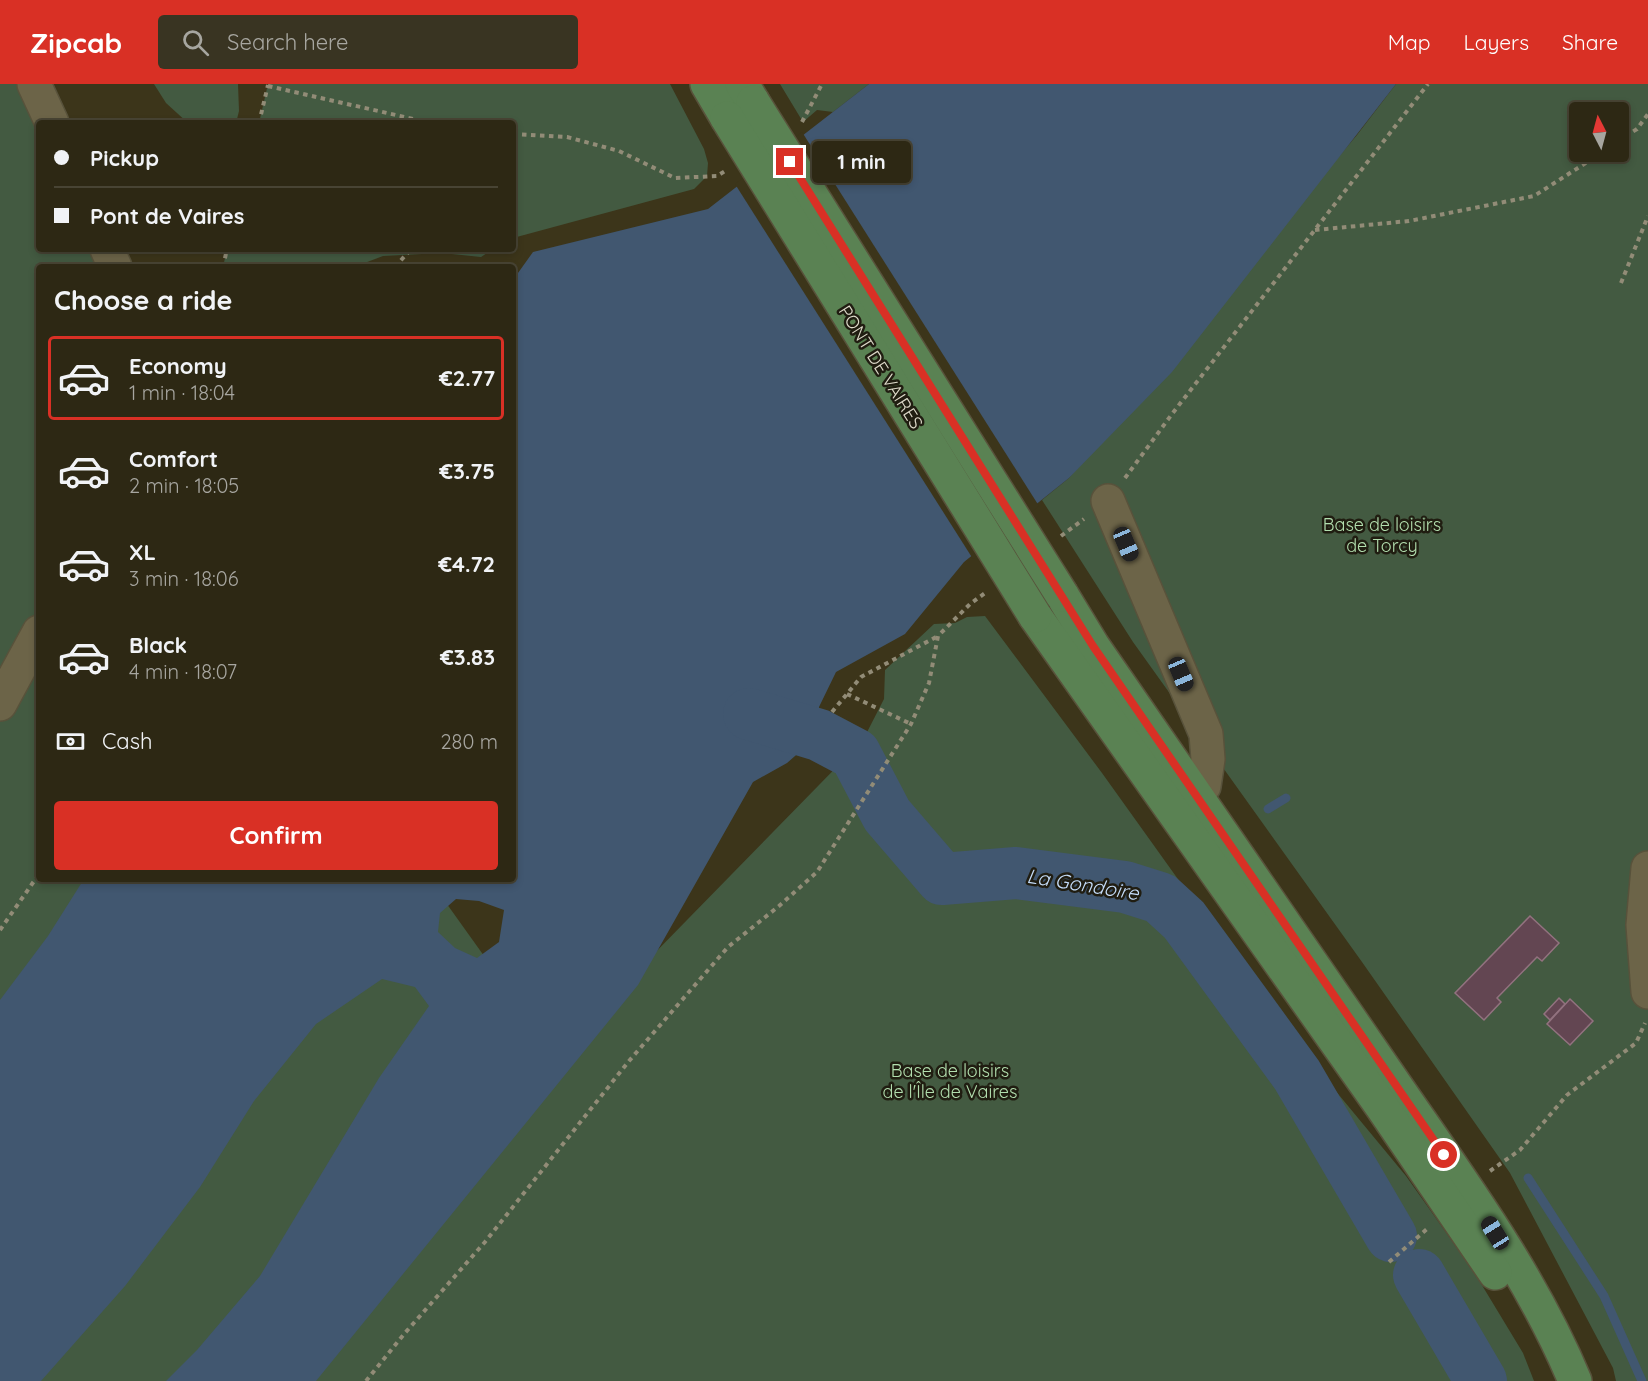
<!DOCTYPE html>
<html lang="en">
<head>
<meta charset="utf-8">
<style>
  :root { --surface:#2d2814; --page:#393422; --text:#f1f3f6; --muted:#a7a6a0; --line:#484434; --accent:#d93025 }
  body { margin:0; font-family:Quicksand,sans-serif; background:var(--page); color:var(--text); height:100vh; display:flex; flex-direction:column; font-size:22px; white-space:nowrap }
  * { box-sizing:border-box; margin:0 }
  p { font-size:20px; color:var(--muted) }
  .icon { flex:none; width:33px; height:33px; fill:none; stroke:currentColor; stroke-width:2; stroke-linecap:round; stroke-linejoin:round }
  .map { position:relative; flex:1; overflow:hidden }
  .side { position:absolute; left:36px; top:180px; width:480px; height:618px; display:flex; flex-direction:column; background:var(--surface); border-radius:6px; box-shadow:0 3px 9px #0003,0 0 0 2px var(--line) }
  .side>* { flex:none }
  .hud { position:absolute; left:36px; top:36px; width:480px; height:132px; border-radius:6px; box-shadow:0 3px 9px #0003,0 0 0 2px var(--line); display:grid; align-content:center; height:132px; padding:0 18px; background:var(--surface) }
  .needle { width:39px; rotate:354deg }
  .tools { position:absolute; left:1569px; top:18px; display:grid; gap:12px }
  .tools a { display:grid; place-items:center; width:60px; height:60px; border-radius:6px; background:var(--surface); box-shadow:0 3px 9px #0003,0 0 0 2px var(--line); font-size:30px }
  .end { position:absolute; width:27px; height:27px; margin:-14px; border:8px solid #d93025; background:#fff; box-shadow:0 0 0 3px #fff }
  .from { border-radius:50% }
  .bubble { position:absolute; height:42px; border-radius:6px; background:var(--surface); box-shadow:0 3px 9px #0003,0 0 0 2px var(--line); font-size:20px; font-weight:700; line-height:42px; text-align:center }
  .car { position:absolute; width:18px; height:36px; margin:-18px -9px; border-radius:8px; box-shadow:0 0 4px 2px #0007; background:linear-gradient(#222 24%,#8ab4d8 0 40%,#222 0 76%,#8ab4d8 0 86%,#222 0) }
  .hud b { display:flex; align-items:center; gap:21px; height:57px; font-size:22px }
  .hud b+b { border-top:2px solid var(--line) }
  .hud i { width:15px; height:15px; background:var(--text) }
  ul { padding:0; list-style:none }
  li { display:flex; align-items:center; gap:18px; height:84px; margin:0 12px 9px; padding:0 6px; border:3px solid transparent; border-radius:6px }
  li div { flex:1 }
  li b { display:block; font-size:22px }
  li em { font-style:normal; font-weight:700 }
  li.on { border-color:var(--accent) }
  li>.icon { width:54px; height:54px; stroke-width:1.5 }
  h2 { padding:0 18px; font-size:27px; line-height:72px }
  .pay { display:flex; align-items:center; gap:15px; height:66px; padding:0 18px; font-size:22px }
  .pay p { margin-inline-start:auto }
  .cta { display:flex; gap:12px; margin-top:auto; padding:12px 18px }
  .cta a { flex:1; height:69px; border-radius:6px; background:var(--accent); color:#fff; font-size:24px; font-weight:700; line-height:69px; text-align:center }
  header { display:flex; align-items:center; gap:36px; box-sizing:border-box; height:84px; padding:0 30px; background:var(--accent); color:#fff }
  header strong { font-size:28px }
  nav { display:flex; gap:33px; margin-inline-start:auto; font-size:21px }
  .search { width:420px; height:54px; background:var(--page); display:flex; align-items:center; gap:15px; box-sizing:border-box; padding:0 21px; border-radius:6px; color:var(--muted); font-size:22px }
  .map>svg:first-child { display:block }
  .green { fill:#435a41; fill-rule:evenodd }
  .water { fill:#415770; fill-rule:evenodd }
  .pier { fill:#3c351a }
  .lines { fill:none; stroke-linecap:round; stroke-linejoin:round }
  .stream { stroke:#415770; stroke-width:9 }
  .river { stroke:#415770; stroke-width:52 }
  .building { fill:#634652; stroke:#92727f; stroke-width:1.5 }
  .minor-casing { stroke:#58523b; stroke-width:36 }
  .major-casing { stroke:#58523b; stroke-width:36 }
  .path { stroke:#928c77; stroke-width:4; stroke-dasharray:4.5 4.5; stroke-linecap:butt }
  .minor { stroke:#6c6448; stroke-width:33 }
  .major { stroke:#5a8253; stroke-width:33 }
  .major-bridge-casing { stroke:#58523b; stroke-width:36; stroke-linecap:butt }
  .major-bridge { stroke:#5a8253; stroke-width:33 }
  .route { stroke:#d93025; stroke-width:8 }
  .labels { text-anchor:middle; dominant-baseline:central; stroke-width:5; stroke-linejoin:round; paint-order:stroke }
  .street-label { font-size:18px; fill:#e0dccc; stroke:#201d11 }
  .park-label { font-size:18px; fill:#b2deae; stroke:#201d11 }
  .water-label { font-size:20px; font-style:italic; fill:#c5ddfa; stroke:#201d11 }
</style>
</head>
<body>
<header>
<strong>Zipcab</strong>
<div class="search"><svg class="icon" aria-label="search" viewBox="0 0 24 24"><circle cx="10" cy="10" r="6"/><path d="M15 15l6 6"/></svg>Search here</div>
<nav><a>Map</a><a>Layers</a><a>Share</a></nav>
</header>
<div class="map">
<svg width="1648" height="1297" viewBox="0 0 1648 1297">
  <rect width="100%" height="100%" fill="#3c351a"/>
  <g class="green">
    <path d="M 0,0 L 30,0 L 39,39 L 39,165 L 100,165 L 108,183 L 39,183 L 39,795 L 429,795 L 555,971 L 863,656 L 884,615 L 885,586 L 934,540 L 955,539 L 967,533 L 985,532 L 1102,689 L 1291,953 L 1406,1092 L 1474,1188 L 1523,1269 L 1534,1297 L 0,1297 Z"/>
    <path d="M 154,0 L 238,0 L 239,27 L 236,39 L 188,39 L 166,19 Z"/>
    <path d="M 268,0 L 670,0 L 704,65 L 708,79 L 707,92 L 694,105 L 513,154 L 513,39 L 259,39 Z"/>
    <path d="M 780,0 L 869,0 L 833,28 L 817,26 L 803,38 Z"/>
    <path d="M 1396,0 L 1648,0 L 1648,1297 L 1616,1297 L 1613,1284 L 1510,1089 L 1362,878 L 1133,558 L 1042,416 L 1069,394 L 1357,51 ZM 1580,28 L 1618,28 L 1618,68 L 1580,68 Z"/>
    <path d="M 227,165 L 493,165 L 481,173 L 442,169 L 383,172 L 354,183 L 223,183 Z"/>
  </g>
  <path class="water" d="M 869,0 L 1396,0 L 1172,288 L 1069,394 L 964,478 L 905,550 L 836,588 L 819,623 L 819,651 L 787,679 L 753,698 L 638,901 L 316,1297 L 166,1297 L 197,1266 L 260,1192 L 379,994 L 429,922 L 415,903 L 382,895 L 316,940 L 254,1017 L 200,1103 L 125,1202 L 41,1297 L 0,1297 L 0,916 L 48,852 L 84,795 L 513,795 L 513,196 L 533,168 L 708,125 ZM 456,815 L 479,817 L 504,826 L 499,858 L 477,874 L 455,864 L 438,848 L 440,829 Z"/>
  <g class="pier">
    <path d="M 802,48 L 1039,422 L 1010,445 L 774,70 Z"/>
    <path d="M 764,78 L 1001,452 L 973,475 L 735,100 Z"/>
  </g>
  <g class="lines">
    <g class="stream">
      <path d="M 1268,725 L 1286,714"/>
      <path d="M 1160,814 L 1166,796"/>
      <path d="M 1528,1094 L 1604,1212 L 1642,1297"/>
    </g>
    <g class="river">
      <path d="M 749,630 L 819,651 L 855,670 L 887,731 L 942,795 L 1016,789 L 1125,803 L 1160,814 L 1184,836 L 1297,991 L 1391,1152"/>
      <path d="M 1419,1191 L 1481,1297"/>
    </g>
  </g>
  <g class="building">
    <path d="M 1530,832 L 1559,859 L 1542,877 L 1537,873 L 1497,914 L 1501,918 L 1484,936 L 1455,909 Z"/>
    <path d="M 1559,914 L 1565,920 L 1550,936 L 1544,930 Z"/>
    <path d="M 1570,915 L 1593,937 L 1570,961 L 1547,940 Z"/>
  </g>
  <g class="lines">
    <g class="minor-casing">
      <g id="minor">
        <path d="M 34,0 L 52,39"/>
        <path d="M 107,165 L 115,183"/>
        <path d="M 1108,417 L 1206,650 L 1208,675 L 1204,702 L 1194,710"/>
        <path d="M 0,620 L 39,548"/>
        <path d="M 1648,784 L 1643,841 L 1648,908"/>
      </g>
    </g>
    <g class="major-casing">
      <g id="major">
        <path d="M 707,0 L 727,34"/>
        <path d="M 742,0 L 753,18"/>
        <path d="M 1062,511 L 1093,562 L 1144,636 C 1227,757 1310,878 1394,999 C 1460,1095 1530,1189 1575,1297"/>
        <path d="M 1035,532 L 1382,1023 L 1495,1189"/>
      </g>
    </g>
    <g class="path">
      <path d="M 268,2 L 431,39"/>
      <path d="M 802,38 L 822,0"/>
      <path d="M 259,39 L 268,1"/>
      <path d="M 513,50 L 567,53 L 619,67 L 675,94 L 717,92 L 725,87"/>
      <path d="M 1618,57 L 1637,45 L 1648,30"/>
      <path d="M 1315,146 L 1409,137 L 1534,112 L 1603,68"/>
      <path d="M 223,183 L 227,165"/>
      <path d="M 395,183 L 411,165"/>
      <path d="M 1621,199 L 1648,132"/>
      <path d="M 1125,394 L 1172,330 L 1428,0"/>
      <path d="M 1061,452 L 1084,435"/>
      <path d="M 847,610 L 911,640"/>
      <path d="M 832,628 L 861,593 L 938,552"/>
      <path d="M 0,846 L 39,790"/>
      <path d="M 1490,1087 L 1520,1066 L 1567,1011 L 1636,959 L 1645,939"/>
      <path d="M 1389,1178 L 1427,1145"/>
      <path d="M 366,1297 L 405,1249 L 485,1158 L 629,977 L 728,863 L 779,822 L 817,788 L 911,640 L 929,599 L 938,552 L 970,520 L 985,509"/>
    </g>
    <use href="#minor" class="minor"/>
    <use href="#major" class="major"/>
    <g class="major-bridge-casing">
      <g id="major-bridge">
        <path d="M 753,18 L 1062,511"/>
        <path d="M 727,34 L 1035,532"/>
      </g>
    </g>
    <use href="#major-bridge" class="major-bridge"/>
  </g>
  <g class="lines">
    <path class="route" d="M 790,78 L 1093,562 L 1444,1071"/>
  </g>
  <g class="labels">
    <g class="street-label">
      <text transform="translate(881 283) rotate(58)">PONT DE VAIRES</text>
    </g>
    <g class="park-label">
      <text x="1382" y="440">Base de loisirs<tspan x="1382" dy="21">de Torcy</tspan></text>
      <text x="950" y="986">Base de loisirs<tspan x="950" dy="21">de l'Île de Vaires</tspan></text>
    </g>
    <g class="water-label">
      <text transform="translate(1083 800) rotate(9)">La Gondoire</text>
    </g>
  </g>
</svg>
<div class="tools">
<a><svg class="needle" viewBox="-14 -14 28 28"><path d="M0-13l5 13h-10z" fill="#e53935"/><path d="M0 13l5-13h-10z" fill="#a7a6a0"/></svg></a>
</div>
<i class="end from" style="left:1444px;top:1071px"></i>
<i class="end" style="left:790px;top:78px"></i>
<div class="bubble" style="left:812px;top:57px;width:99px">1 min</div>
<i class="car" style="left:1126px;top:460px;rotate:157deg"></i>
<i class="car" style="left:1181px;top:590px;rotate:157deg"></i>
<i class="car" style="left:1495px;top:1149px;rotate:328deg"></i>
<div class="hud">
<b><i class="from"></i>Pickup</b>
<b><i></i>Pont de Vaires</b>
</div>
<section class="side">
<h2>Choose a ride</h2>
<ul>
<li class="on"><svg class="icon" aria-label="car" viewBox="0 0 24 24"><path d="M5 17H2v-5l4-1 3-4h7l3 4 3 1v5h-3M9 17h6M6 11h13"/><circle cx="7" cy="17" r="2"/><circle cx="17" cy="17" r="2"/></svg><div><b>Economy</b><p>1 min · 18:04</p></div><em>€2.77</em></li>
<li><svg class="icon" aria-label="car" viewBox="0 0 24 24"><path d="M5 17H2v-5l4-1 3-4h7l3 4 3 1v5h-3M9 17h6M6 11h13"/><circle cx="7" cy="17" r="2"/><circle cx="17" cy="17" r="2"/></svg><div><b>Comfort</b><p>2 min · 18:05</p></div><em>€3.75</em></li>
<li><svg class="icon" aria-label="car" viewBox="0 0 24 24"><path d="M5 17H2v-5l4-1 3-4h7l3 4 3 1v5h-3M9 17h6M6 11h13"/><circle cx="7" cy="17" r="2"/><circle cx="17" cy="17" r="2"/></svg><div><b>XL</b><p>3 min · 18:06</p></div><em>€4.72</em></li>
<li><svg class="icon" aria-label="car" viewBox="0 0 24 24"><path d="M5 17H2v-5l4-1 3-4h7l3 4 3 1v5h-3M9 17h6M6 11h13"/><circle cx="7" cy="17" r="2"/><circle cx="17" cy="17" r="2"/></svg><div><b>Black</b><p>4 min · 18:07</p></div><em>€3.83</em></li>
</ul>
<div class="pay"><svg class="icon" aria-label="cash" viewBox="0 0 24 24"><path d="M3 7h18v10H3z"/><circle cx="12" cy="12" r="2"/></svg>Cash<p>280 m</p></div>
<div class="cta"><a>Confirm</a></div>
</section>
</div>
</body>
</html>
